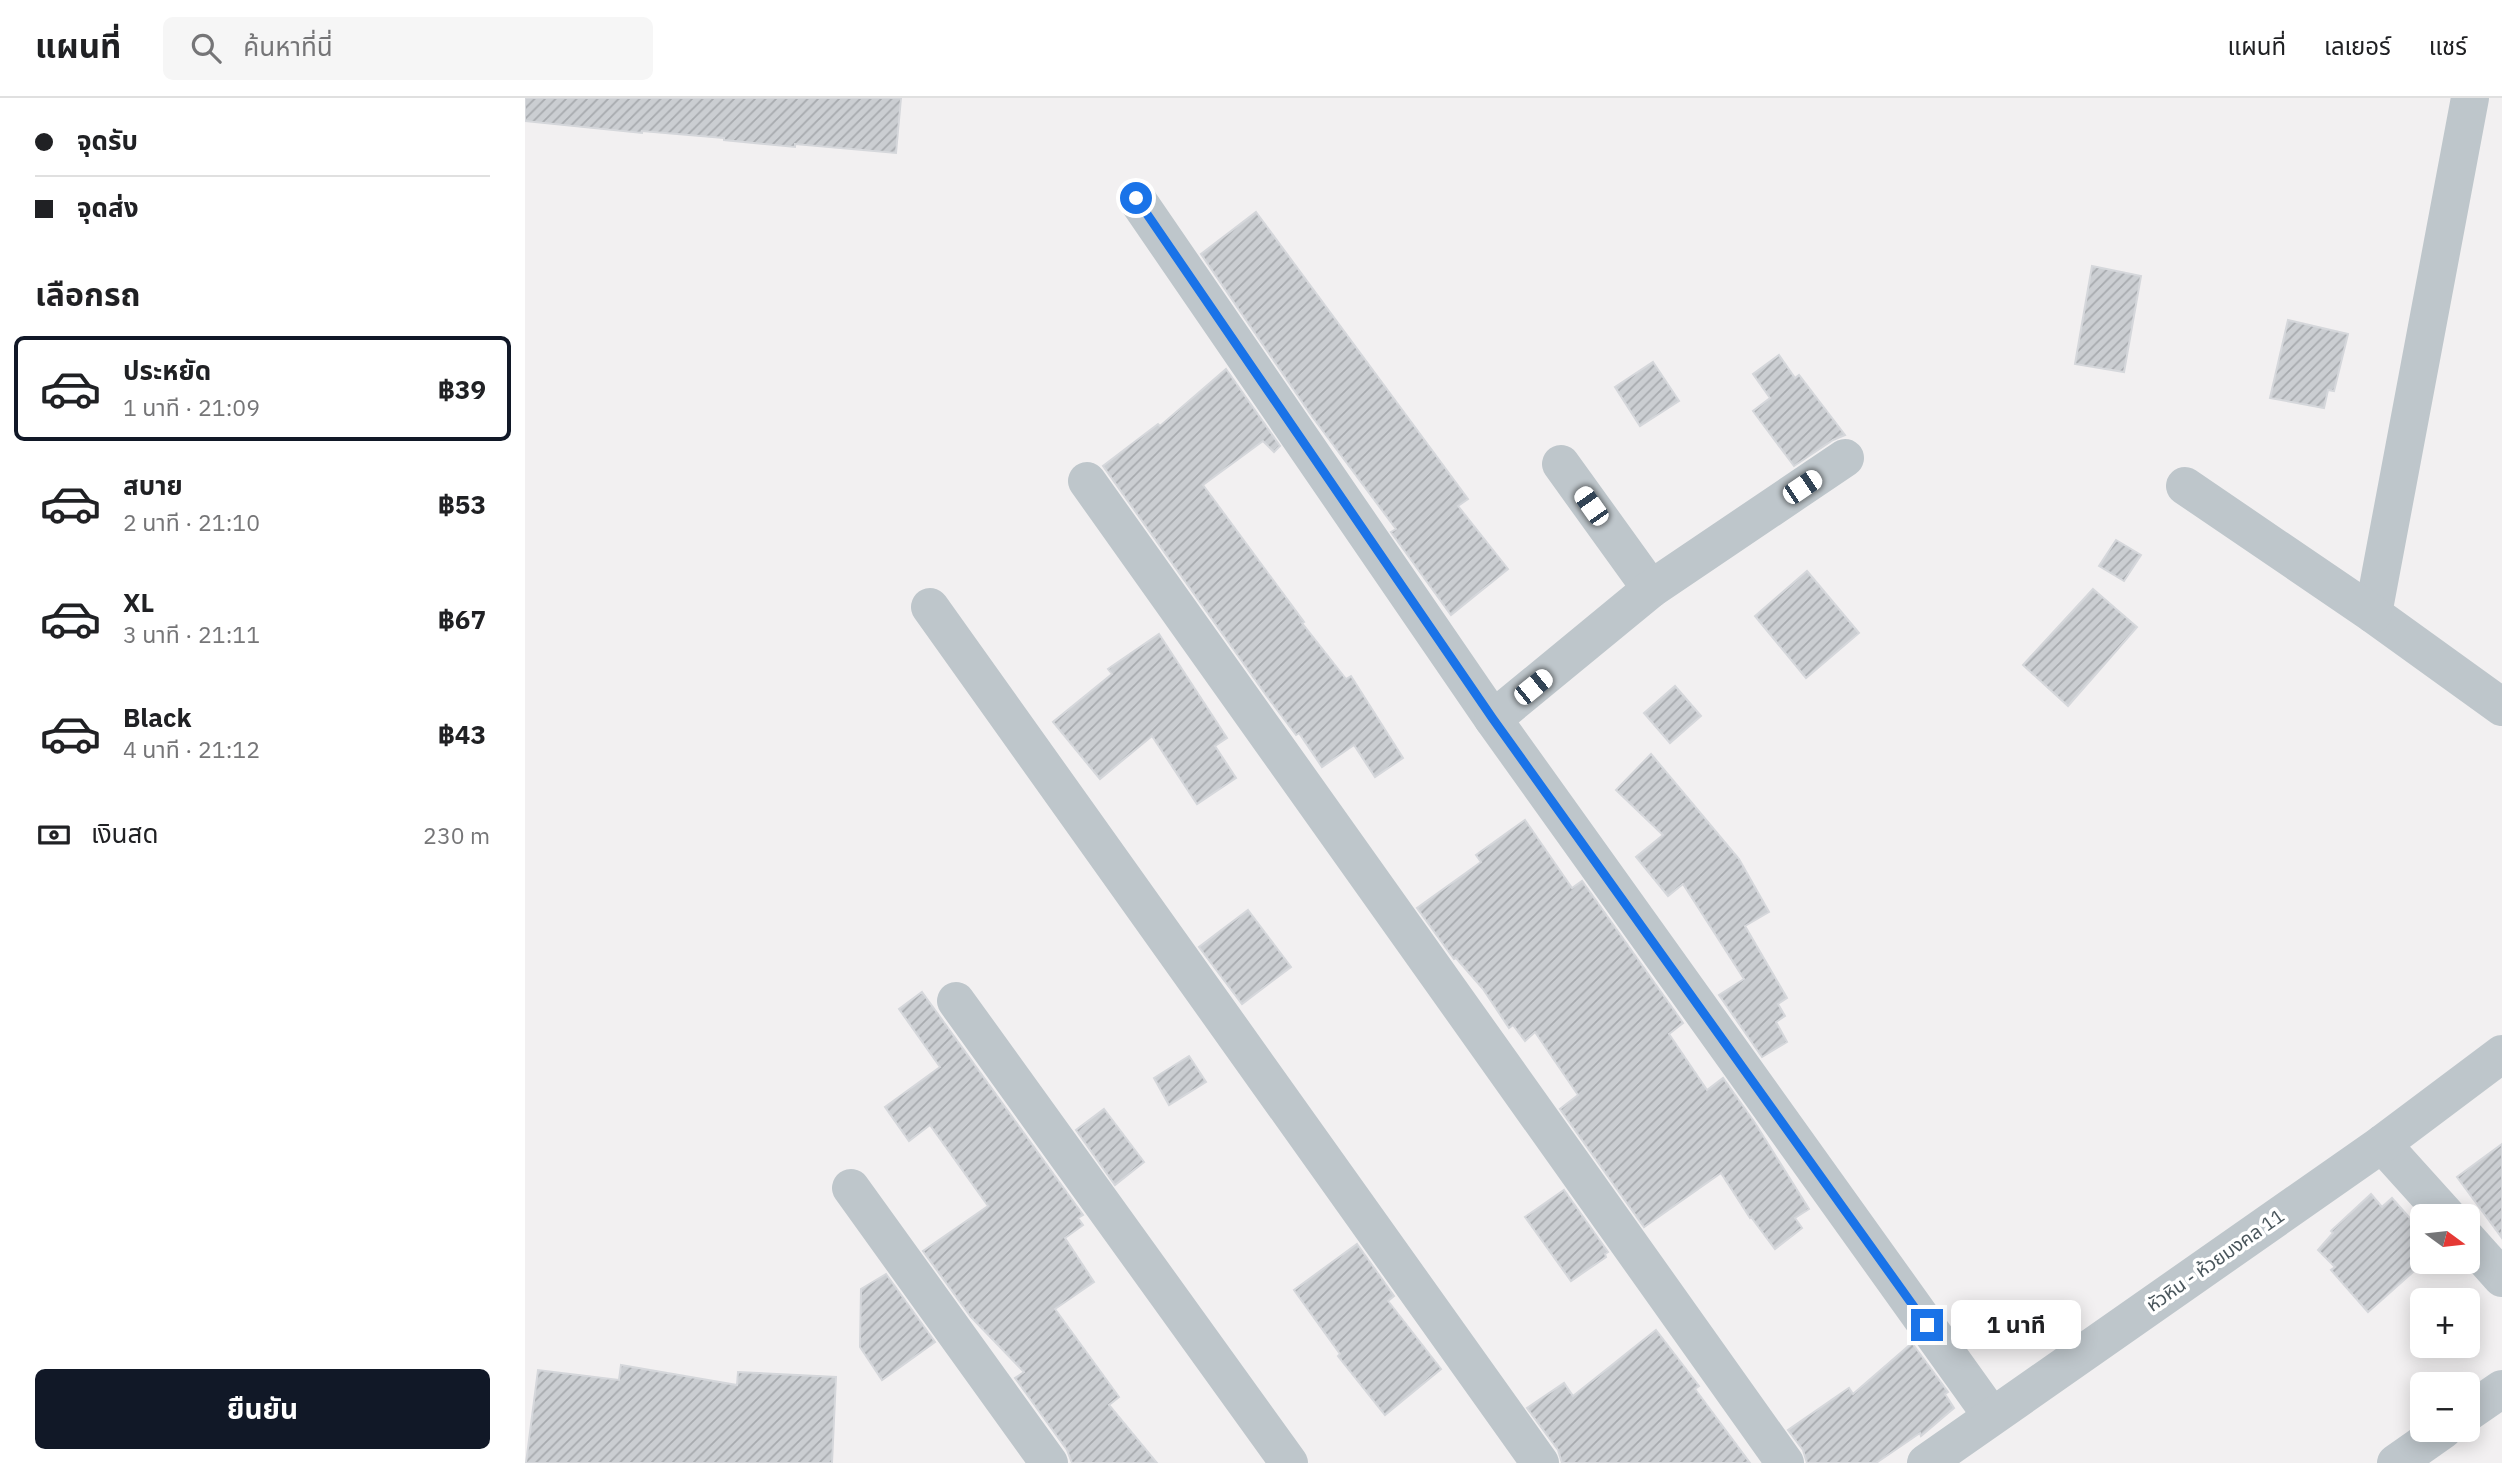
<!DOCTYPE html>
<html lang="th">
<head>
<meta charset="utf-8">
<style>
  :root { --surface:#fff; --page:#f6f6f6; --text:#202124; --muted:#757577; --line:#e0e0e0; --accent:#111827 }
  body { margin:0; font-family:"IBM Plex Sans","Noto Sans Thai",sans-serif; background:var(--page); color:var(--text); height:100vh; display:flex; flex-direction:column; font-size:26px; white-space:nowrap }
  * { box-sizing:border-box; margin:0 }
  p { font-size:23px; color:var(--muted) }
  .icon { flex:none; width:38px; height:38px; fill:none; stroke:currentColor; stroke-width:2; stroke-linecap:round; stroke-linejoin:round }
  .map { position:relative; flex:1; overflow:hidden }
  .side { display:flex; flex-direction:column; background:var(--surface); width:525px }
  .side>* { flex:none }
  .hud { display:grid; align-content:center; height:154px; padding:0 35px; background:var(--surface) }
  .needle { width:46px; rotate:105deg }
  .buttons { position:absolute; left:1885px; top:1106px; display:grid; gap:14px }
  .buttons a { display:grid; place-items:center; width:70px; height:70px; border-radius:10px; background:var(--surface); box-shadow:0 4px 18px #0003; font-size:35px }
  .end { position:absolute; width:32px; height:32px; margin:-16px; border:9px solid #1a73e8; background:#fff; box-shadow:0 0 0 4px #fff }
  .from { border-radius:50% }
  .bubble { position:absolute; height:49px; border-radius:10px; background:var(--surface); box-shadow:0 4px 18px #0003; font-size:23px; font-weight:700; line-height:49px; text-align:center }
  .car { position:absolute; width:21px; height:42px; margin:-21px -10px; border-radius:9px; box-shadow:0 0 5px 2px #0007; background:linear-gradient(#fff 24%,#345 0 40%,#fff 0 76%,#345 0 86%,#fff 0) }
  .hud b { display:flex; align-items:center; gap:24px; height:66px; font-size:26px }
  .hud b+b { border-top:2px solid var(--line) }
  .hud i { width:18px; height:18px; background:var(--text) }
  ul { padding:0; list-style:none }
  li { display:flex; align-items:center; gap:21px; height:105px; margin:0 14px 10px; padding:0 21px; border:4px solid transparent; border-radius:10px }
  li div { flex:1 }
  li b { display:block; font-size:26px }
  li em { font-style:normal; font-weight:700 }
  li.on { border-color:var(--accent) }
  li>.icon { width:63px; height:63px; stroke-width:1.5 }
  h2 { padding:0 35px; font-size:32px; line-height:84px }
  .pay { display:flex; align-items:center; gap:18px; height:77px; padding:0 35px; font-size:26px }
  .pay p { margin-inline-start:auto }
  .action { display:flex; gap:14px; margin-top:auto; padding:14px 35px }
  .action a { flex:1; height:80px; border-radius:10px; background:var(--accent); color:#fff; font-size:28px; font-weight:700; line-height:80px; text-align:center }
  header { display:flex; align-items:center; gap:42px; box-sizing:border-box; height:98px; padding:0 35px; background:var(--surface); border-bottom:2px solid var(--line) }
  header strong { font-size:33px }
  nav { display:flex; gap:38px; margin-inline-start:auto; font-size:24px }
  .search { width:490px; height:63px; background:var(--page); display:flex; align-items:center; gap:18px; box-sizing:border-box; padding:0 24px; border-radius:10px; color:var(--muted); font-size:26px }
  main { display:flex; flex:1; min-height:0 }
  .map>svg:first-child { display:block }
  .building { fill:url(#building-hatch); stroke:#d5d7db; stroke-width:2 }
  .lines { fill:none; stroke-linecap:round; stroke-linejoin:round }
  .minor { stroke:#bec6cb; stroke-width:38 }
  .route { stroke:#1a73e8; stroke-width:9 }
  .labels { text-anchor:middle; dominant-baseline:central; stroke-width:7; stroke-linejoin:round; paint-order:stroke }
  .street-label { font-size:19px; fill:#4a565c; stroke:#fff }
</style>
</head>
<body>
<header>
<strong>แผนที่</strong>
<div class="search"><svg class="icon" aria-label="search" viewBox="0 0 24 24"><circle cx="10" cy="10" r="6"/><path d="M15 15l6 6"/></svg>ค้นหาที่นี่</div>
<nav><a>แผนที่</a><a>เลเยอร์</a><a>แชร์</a></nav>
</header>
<main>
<section class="side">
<div class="hud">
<b><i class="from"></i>จุดรับ</b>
<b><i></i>จุดส่ง</b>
</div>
<h2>เลือกรถ</h2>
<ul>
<li class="on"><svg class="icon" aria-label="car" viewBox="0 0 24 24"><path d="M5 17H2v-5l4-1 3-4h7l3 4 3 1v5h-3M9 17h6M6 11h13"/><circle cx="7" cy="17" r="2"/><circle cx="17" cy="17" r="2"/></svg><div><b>ประหยัด</b><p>1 นาที · 21:09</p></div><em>฿39</em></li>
<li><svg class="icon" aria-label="car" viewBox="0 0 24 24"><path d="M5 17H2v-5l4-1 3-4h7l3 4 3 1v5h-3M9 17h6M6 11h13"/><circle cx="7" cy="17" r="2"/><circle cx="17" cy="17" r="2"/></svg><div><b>สบาย</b><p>2 นาที · 21:10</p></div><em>฿53</em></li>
<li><svg class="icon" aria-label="car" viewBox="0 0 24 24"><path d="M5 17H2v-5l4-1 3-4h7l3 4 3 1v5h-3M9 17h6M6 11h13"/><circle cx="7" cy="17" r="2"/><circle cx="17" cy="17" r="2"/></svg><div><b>XL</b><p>3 นาที · 21:11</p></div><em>฿67</em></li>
<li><svg class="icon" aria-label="car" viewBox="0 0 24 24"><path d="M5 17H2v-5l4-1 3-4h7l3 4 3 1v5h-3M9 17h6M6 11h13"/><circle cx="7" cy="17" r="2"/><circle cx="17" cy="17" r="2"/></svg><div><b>Black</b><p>4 นาที · 21:12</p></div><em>฿43</em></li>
</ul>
<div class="pay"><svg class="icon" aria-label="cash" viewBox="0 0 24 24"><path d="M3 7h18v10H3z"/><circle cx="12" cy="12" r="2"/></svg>เงินสด<p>230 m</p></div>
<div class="action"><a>ยืนยัน</a></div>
</section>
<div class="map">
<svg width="1977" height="1365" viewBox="0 0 1977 1365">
  <defs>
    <pattern id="building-hatch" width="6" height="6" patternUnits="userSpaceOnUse" patternTransform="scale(1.75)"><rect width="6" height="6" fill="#cbced2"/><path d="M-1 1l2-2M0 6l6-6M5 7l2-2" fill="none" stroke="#a7aaae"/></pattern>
  </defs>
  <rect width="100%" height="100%" fill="#f2f0f1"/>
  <g class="building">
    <path d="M 0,0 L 376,0 L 371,55 L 270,46 L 270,49 L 199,42 L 199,40 L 117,33 L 117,35 L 0,23 Z"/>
    <path d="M 731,114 L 943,401 L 933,408 L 983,471 L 926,517 L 866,434 L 871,431 L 786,317 L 676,156 Z"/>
    <path d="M 1567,168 L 1616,178 L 1599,274 L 1550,266 Z"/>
    <path d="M 1763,222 L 1823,236 L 1809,293 L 1803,292 L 1799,310 L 1745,300 Z"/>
    <path d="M 1254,257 L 1270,280 L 1274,277 L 1320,337 L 1308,342 L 1269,368 L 1228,313 L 1245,300 L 1228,276 Z"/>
    <path d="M 1128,264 L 1154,303 L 1115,328 L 1090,289 Z"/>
    <path d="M 701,271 L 755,348 L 749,354 L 738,343 L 678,387 L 779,524 L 777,525 L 821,581 L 826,578 L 878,660 L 850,679 L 829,647 L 797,669 L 774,635 L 771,637 L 741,597 L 578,368 L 633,326 L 635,328 Z"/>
    <path d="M 1591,442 L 1616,457 L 1599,483 L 1574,468 Z"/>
    <path d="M 1282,473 L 1334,535 L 1281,580 L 1230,518 Z"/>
    <path d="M 1568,491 L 1612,529 L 1543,608 L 1498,567 Z"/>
    <path d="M 634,536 L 702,640 L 690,648 L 711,680 L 672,706 L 627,638 L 575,681 L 528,624 L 587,576 L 583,571 Z"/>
    <path d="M 1150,588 L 1176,618 L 1145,645 L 1119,615 Z"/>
    <path d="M 1126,656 L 1214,761 L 1244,814 L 1220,828 L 1262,900 L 1253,906 L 1260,918 L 1251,924 L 1262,944 L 1237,959 L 1194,897 L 1219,881 L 1158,786 L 1143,798 L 1111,759 L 1138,737 L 1091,692 Z"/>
    <path d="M 1000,722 L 1047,790 L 1057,783 L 1158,925 L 1144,936 L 1182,992 L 1198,980 L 1230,1025 L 1284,1111 L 1270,1120 L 1277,1130 L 1250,1151 L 1226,1119 L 1225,1120 L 1196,1075 L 1119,1129 L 1035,1011 L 1053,997 L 1010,934 L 1000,943 L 988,927 L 984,930 L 958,891 L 931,860 L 929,861 L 892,810 L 956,764 L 951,757 Z"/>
    <path d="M 723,812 L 766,869 L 717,906 L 674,849 Z"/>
    <path d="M 397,894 L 558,1117 L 553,1120 L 558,1127 L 540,1140 L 569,1184 L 530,1211 L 594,1299 L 584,1307 L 632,1365 L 547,1365 L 542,1352 L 490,1280 L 499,1274 L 446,1219 L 398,1153 L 463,1108 L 405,1027 L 384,1043 L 360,1009 L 415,969 L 374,911 Z"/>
    <path d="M 664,958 L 681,984 L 644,1007 L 629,980 Z"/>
    <path d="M 579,1011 L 619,1064 L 590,1087 L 551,1032 Z"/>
    <path d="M 1977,1046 L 1977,1140 L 1932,1079 Z"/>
    <path d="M 1039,1092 L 1083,1154 L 1080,1156 L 1081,1159 L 1046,1183 L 1000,1119 Z"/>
    <path d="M 1846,1096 L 1857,1109 L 1867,1100 L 1897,1134 L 1897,1166 L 1843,1214 L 1806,1172 L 1810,1169 L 1793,1152 L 1808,1135 L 1806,1133 Z"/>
    <path d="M 832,1146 L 869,1198 L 863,1203 L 916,1271 L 860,1317 L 813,1258 L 815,1256 L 769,1192 Z"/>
    <path d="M 361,1176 L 410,1244 L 357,1282 L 335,1249 L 336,1191 Z"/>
    <path d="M 1131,1232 L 1174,1288 L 1170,1291 L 1225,1365 L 1037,1365 L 1033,1352 L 1002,1310 L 1039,1285 L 1048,1298 Z"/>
    <path d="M 1387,1245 L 1423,1294 L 1420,1296 L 1429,1310 L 1396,1338 L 1395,1335 L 1351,1365 L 1282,1365 L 1278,1352 L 1263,1332 L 1324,1290 L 1328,1296 Z"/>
    <path d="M 96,1267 L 212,1287 L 213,1274 L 311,1279 L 307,1365 L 1,1365 L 13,1272 L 94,1282 Z"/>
  </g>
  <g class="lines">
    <g class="minor">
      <path d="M 1945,0 L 1848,516 L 1977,609"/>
      <path d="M 611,100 L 968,621 L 1466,1317"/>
      <path d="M 1036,366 L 1126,491"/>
      <path d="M 562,383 L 1260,1365"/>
      <path d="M 1660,388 L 1848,516"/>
      <path d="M 405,509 L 1015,1365"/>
      <path d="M 968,621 L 1126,491 L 1320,360"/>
      <path d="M 431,903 L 764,1365"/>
      <path d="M 1857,1046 L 1922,1118"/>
      <path d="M 326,1090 L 524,1365"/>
      <path d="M 1942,1141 L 1977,1180"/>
      <path d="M 1942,1315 L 1977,1291"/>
      <path d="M 1401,1365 L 1857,1046 L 1977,956"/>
      <path d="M 1871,1365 L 1918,1332"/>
    </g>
  </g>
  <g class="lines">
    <path class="route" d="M 611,100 L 968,621 L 1402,1227"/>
  </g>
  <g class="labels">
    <g class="street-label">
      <text transform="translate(1690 1162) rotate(-35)">หัวหิน - ห้วยมงคล 11</text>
    </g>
  </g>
</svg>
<div class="buttons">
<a><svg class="needle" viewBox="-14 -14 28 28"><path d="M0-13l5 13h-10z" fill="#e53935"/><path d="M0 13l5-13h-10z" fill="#757577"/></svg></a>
<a>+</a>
<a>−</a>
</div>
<i class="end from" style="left:611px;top:100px"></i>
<i class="end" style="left:1402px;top:1227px"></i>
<div class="bubble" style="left:1426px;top:1202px;width:130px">1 นาที</div>
<i class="car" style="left:1277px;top:389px;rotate:56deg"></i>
<i class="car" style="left:1066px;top:408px;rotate:325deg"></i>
<i class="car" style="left:1008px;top:589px;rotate:51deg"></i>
</div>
</main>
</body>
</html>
